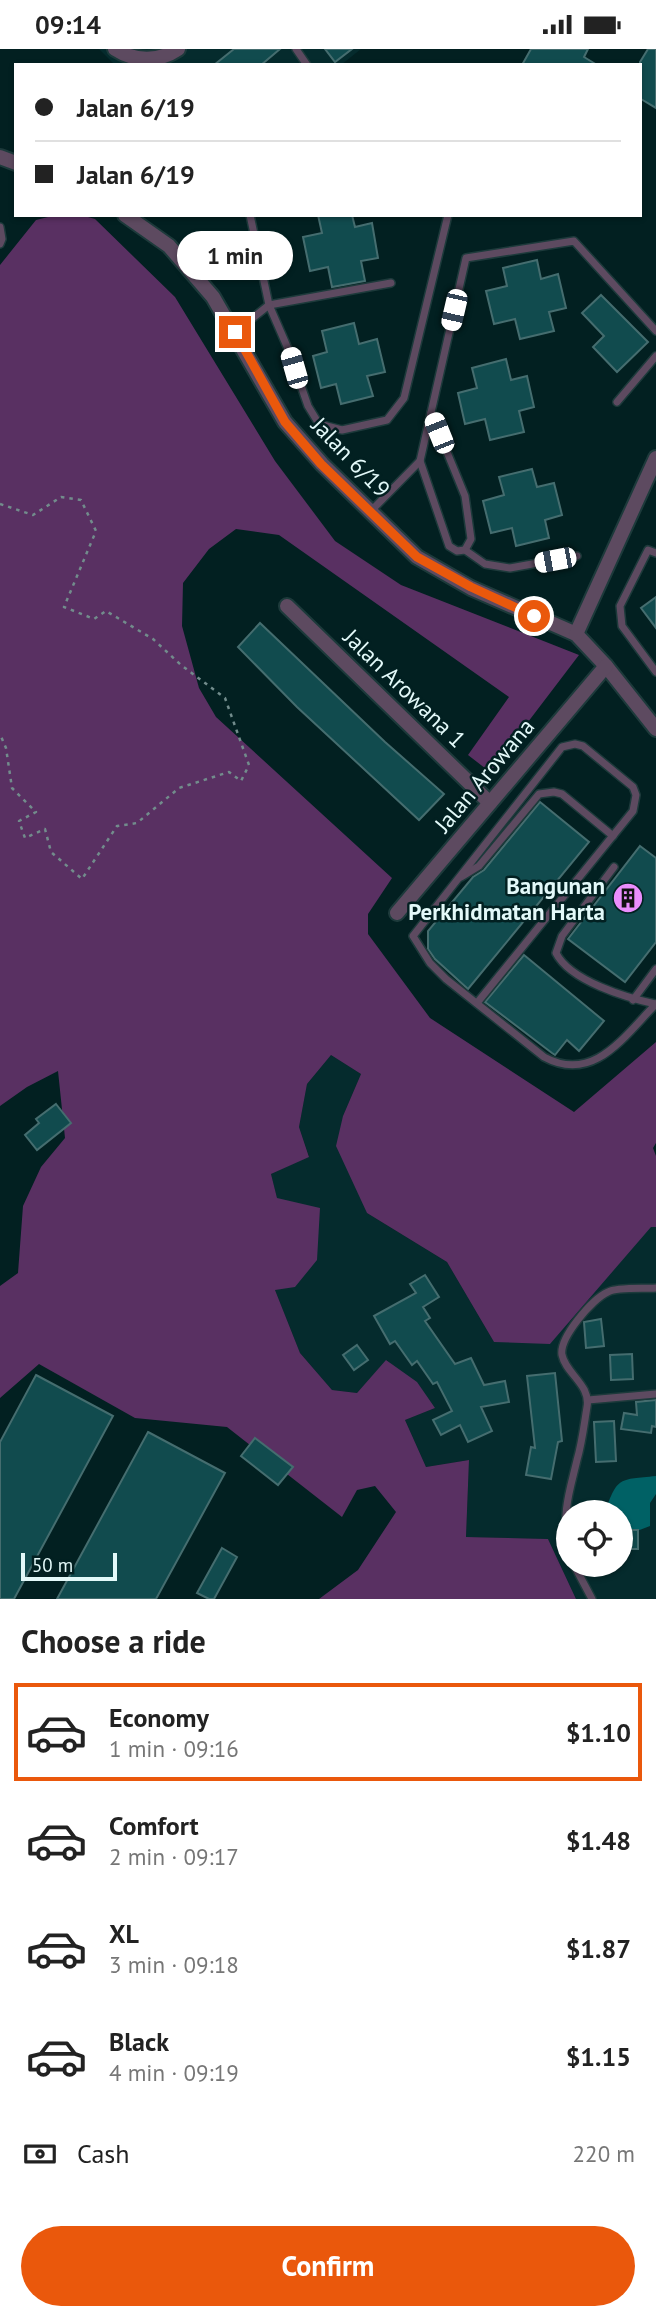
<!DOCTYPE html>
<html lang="en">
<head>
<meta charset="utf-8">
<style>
  :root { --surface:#fff; --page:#f2f2f2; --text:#222; --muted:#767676; --line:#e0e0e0; --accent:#ea580c }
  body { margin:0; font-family:"PT Sans",sans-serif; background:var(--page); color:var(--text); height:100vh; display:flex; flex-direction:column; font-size:26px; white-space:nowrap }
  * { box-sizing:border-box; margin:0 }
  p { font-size:23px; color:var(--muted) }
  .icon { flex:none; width:38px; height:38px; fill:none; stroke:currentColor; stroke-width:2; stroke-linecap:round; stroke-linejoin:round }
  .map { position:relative; height:1550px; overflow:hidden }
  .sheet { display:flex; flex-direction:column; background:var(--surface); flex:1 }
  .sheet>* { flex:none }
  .banner { position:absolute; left:14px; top:14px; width:628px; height:154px; border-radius:0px; box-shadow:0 2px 5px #0004; display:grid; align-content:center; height:154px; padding:0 21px; background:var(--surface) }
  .buttons { position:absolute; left:556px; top:1451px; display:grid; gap:14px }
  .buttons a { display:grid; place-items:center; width:77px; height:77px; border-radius:50%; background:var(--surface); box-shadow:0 2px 5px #0004; font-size:35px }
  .scale { position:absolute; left:21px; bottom:18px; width:96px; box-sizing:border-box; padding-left:7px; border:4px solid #e3f9f9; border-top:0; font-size:19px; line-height:24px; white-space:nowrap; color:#e3f9f9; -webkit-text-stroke:5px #022021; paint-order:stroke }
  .end { position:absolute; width:32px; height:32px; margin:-16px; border:9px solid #ea580c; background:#fff; box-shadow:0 0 0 4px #fff }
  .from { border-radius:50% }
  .bubble { position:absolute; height:49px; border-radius:24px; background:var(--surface); box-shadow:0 2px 5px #0004; font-size:23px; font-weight:800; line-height:49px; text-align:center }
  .car { position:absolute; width:21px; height:42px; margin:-21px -10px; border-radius:9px; box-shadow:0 0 5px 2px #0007; background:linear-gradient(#fff 24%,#345 0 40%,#fff 0 76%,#345 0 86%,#fff 0) }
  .banner b { display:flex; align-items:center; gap:24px; height:66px; font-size:26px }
  .banner b+b { border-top:2px solid var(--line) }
  .banner i { width:18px; height:18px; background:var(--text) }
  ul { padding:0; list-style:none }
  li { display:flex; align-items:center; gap:21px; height:98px; margin:0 14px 10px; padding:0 7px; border:4px solid transparent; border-radius:0px }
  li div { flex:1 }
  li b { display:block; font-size:26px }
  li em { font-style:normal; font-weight:800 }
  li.active { border-color:var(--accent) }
  li>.icon { width:63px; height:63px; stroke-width:1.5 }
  h2 { padding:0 21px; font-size:32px; line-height:84px }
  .pay { display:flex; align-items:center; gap:18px; height:77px; padding:0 21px; font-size:26px }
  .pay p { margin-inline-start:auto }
  .button { display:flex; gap:14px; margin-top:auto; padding:14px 21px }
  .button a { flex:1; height:80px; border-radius:42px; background:var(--accent); color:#fff; font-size:28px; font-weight:800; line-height:80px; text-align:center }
  .status { display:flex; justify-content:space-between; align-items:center; height:49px; padding:0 35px; background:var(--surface); direction:ltr }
  .status svg { height:19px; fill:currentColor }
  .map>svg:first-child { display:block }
  .built { fill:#052b2d; fill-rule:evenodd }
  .forest { fill:#593062 }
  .water { fill:#006165 }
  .building { fill:#114b4e; stroke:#456d6f; stroke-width:2 }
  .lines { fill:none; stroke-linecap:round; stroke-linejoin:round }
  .service-casing { stroke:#1d3a3b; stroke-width:10 }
  .minor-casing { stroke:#1d3a3b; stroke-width:18 }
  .path { stroke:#728c8c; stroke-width:2.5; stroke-dasharray:3.5 5; stroke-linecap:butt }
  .service { stroke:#5d4a60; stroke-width:7 }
  .minor { stroke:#5d4a60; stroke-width:14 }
  .route { stroke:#ea580c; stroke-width:9 }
  .labels { text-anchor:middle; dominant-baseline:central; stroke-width:5; stroke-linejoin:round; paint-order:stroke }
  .street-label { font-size:23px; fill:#e3f9f9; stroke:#022021 }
  .poi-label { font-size:23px; font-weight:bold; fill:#e3f9f9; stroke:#022021; text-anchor:end }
</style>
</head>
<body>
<div class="status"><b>09:14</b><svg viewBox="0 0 49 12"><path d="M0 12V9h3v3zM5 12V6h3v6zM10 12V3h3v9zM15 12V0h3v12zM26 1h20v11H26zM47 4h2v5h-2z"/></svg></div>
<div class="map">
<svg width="656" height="1550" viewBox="0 0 656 1550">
  <rect width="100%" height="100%" fill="#022021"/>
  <g class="built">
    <path d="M 99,0 L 361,0 L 341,16 L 115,16 Z"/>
    <path d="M 331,1006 L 361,1025 L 343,1067 L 367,1164 L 447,1213 L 494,1293 L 651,1177 L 656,1178 L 656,1550 L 576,1550 L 548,1490 L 466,1488 L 469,1411 L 426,1418 L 405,1371 L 435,1359 L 387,1311 L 357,1344 L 332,1341 L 300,1304 L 275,1241 L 277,1149 L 271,1125 L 309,1107 L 299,1078 L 307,1035 ZM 569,1463 L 621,1463 L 621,1516 L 569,1516 Z"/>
  </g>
  <path class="forest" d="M 56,166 L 81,166 L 95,170 L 175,248 L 275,412 L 335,492 L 401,536 L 579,606 L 490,723 L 468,706 L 509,648 L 279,486 L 236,480 L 209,500 L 183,534 L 182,577 L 199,639 L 216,668 L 392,829 L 368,865 L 368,885 L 430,969 L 574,1063 L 656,993 L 656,1094 L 653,1099 L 656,1107 L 656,1178 L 651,1178 L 550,1295 L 494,1293 L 447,1213 L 367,1164 L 336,1097 L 343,1067 L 361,1025 L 331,1006 L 307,1035 L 299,1078 L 309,1108 L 271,1125 L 277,1149 L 320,1159 L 317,1211 L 295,1238 L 275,1241 L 300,1304 L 332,1341 L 357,1344 L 386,1311 L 417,1333 L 435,1359 L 405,1371 L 426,1418 L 469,1411 L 466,1488 L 548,1490 L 576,1550 L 319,1550 L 358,1521 L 396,1463 L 375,1437 L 357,1441 L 342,1468 L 227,1378 L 135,1369 L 39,1315 L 0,1349 L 0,1237 L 18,1224 L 23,1157 L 41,1118 L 65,1089 L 58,1022 L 27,1038 L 0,1057 L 0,216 L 36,171 Z"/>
  <path class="water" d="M 656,1427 L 656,1445 L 650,1454 L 650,1477 L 637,1482 L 621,1482 L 621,1463 L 605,1463 C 618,1427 619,1431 656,1427 Z"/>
  <g class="building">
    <path d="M 234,0 L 280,0 L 261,16 L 214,16 Z"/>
    <path d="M 325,0 L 352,0 L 335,13 Z"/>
    <path d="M 531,0 L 588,0 L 584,8 L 597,16 L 522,16 Z"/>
    <path d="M 648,0 L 656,0 L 656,59 L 641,50 L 640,13 Z"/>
    <path d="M 318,166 L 352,166 L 355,178 L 372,174 L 378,209 L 361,212 L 365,232 L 332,238 L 328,218 L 310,222 L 303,188 L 322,184 Z"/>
    <path d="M 537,211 L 541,230 L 558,225 L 566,259 L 549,263 L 554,282 L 520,290 L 515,270 L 494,275 L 486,242 L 507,237 L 503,219 Z"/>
    <path d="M 601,246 L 648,293 L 617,323 L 593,298 L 604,287 L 582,264 Z"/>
    <path d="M 354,274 L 359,295 L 377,290 L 385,323 L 367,327 L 373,347 L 341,355 L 336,335 L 321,339 L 313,307 L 327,303 L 322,282 Z"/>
    <path d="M 506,310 L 511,331 L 527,327 L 534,358 L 519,362 L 524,383 L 490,391 L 485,370 L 465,375 L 458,344 L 477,339 L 472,319 Z"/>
    <path d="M 532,420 L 537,438 L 554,434 L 562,466 L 545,471 L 549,489 L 516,497 L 512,479 L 491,484 L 483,452 L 504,446 L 499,428 Z"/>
    <path d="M 656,548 L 656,579 L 641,559 Z"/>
    <path d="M 260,574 L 385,693 L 444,745 L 419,771 L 297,658 L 238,598 Z"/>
    <path d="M 540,753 L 589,793 L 468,940 L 435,910 L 428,900 L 428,882 L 473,828 L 484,821 Z"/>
    <path d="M 640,797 L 656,809 L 656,893 L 625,933 L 568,890 Z"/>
    <path d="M 524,906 L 604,972 L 579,1002 L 567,991 L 555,1006 L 552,1004 L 485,953 Z"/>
    <path d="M 56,1055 L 71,1074 L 37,1101 L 25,1086 L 39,1074 L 36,1070 Z"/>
    <path d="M 425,1226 L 439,1248 L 423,1258 L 430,1269 L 425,1272 L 455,1315 L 471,1309 L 484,1336 L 505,1332 L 509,1353 L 481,1358 L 492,1382 L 468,1393 L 460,1376 L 441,1386 L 433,1371 L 452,1362 L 437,1333 L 433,1335 L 417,1312 L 412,1316 L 395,1292 L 390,1295 L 374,1267 L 416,1244 L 410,1235 Z"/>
    <path d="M 601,1270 L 604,1297 L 586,1299 L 584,1273 Z"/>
    <path d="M 357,1296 L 368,1311 L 354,1321 L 343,1306 Z"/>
    <path d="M 632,1305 L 633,1330 L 611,1331 L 610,1306 Z"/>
    <path d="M 555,1324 L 562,1392 L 558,1393 L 551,1430 L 526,1426 L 531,1398 L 535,1399 L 527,1327 Z"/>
    <path d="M 36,1326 L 113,1367 L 14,1550 L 0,1550 L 0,1393 Z"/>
    <path d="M 656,1351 L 656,1378 L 652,1377 L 651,1384 L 621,1380 L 624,1364 L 637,1366 L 636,1353 Z"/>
    <path d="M 614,1372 L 616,1412 L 596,1413 L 594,1373 Z"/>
    <path d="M 148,1383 L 225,1424 L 156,1550 L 57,1550 Z"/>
    <path d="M 255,1389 L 293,1418 L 278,1436 L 241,1407 Z"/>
    <rect x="621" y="1481" width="17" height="19"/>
    <path d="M 222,1499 L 237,1508 L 214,1550 L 209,1550 L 197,1544 Z"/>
  </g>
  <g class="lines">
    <g class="service-casing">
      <g id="service">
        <path d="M 296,0 L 307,16"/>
        <path d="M 0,178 L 2,190 L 0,195"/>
        <path d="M 391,234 L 269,256 L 289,302 L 308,357 L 319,375 L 342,381 L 387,371 L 404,349 L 448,166"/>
        <path d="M 235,283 L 269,256 L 250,166"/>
        <path d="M 617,353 L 656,307"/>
        <path d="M 431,364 L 465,447 L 471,490 L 465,501"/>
        <path d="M 420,412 L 449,497 L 457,502 L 465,501 L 485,515 L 510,519 L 577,507"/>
        <path d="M 371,462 L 420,412 L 466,209 L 574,192 L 656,282"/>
        <path d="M 656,504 L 648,501 L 620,557 L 622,577 L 656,623"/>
        <path d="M 614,818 L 562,887 L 556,904 C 570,932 627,949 656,955"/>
        <path d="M 461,828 L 479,817 L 539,745 L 554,743 L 562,745 L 613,787"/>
        <path d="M 633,951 L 656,920"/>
        <path d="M 477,954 L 633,762 L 636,746 L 633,738 L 583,697 L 575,695 L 562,698 L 413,887 L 430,914 L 446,930 L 544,1008 C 594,1035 624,987 656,955"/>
        <path d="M 588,1351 L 656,1345"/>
        <path d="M 569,1496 C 561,1465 570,1441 577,1411 C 582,1394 584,1376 587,1358 C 591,1336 566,1325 562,1306 C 559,1289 592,1250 608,1243 C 617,1238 644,1240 656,1239"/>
        <path d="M 574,1516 L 592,1550"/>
      </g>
    </g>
    <g class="minor-casing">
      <g id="minor">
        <path d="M 115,0 C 135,13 159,13 178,0"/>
        <path d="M 0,108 L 16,114"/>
        <path d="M 125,166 L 169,197 L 213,248 L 285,373 L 322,415 L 417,508 L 471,539 L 576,585 L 606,617 L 656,680"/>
        <path d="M 287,557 L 490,754"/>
        <path d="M 576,585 L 656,409"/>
        <path d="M 397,864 L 606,617"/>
      </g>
    </g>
    <path class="path" d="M 0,455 L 33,466 L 61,448 L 81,451 L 96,482 L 64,558 L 94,570 L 106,562 L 153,590 L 181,616 L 225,649 L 249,716 L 241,732 L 229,723 L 179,739 L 137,774 L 117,777 L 82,830 L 51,803 L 45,780 L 25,789 L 19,772 L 36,763 L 12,739 L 6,699 L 0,685"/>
    <use href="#service" class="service"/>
    <use href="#minor" class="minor"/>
  </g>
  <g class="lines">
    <path class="route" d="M 235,283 L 285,373 L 321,415 L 417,508 L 471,538 L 534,567"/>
  </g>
  <defs>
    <g id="building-disc" transform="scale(1.575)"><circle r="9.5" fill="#ea8dfc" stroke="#022021"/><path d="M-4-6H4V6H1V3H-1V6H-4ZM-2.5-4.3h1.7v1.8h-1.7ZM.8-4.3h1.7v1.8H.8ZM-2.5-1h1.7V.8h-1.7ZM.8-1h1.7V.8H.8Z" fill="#111"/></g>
  </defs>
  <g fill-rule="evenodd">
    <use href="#building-disc" x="628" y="849"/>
  </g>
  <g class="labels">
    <g class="street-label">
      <text transform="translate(351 408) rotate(46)">Jalan 6/19</text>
      <text transform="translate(405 639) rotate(44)">Jalan Arowana 1</text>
      <text transform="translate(484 726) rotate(-50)">Jalan Arowana</text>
    </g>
    <g class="poi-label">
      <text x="605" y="836">Bangunan<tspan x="605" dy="26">Perkhidmatan Harta</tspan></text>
    </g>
  </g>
</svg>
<div class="buttons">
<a><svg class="icon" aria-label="locate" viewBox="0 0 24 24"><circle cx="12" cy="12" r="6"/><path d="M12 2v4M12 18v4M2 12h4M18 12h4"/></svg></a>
</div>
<div class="scale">50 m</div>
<i class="end from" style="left:534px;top:567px"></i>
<i class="end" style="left:235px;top:283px"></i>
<div class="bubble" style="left:177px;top:182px;width:116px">1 min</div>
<i class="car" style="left:454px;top:261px;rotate:193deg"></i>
<i class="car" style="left:294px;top:319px;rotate:344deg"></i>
<i class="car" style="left:439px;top:384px;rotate:338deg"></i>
<i class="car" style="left:555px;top:511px;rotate:259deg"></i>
<div class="banner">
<b><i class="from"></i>Jalan 6/19</b>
<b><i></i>Jalan 6/19</b>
</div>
</div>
<section class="sheet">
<h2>Choose a ride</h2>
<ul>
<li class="active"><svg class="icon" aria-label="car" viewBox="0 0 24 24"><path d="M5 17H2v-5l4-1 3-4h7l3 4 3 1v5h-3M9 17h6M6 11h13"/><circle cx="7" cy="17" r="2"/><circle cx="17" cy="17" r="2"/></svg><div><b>Economy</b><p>1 min · 09:16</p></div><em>$1.10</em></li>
<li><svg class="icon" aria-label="car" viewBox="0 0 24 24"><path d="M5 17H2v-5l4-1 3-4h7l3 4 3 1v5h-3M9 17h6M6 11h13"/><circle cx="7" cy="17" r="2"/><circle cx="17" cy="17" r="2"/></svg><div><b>Comfort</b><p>2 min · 09:17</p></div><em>$1.48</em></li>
<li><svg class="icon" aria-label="car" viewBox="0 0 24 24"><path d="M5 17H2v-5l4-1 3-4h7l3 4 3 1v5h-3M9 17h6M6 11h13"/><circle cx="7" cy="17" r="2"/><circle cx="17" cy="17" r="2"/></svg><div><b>XL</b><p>3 min · 09:18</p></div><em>$1.87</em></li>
<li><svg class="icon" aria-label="car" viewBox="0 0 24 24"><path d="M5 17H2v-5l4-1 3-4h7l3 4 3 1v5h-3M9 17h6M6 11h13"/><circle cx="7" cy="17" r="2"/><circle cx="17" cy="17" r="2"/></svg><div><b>Black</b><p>4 min · 09:19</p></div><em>$1.15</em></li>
</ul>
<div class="pay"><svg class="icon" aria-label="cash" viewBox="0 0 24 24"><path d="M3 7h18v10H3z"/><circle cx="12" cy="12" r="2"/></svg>Cash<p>220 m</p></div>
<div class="button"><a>Confirm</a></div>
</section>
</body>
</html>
